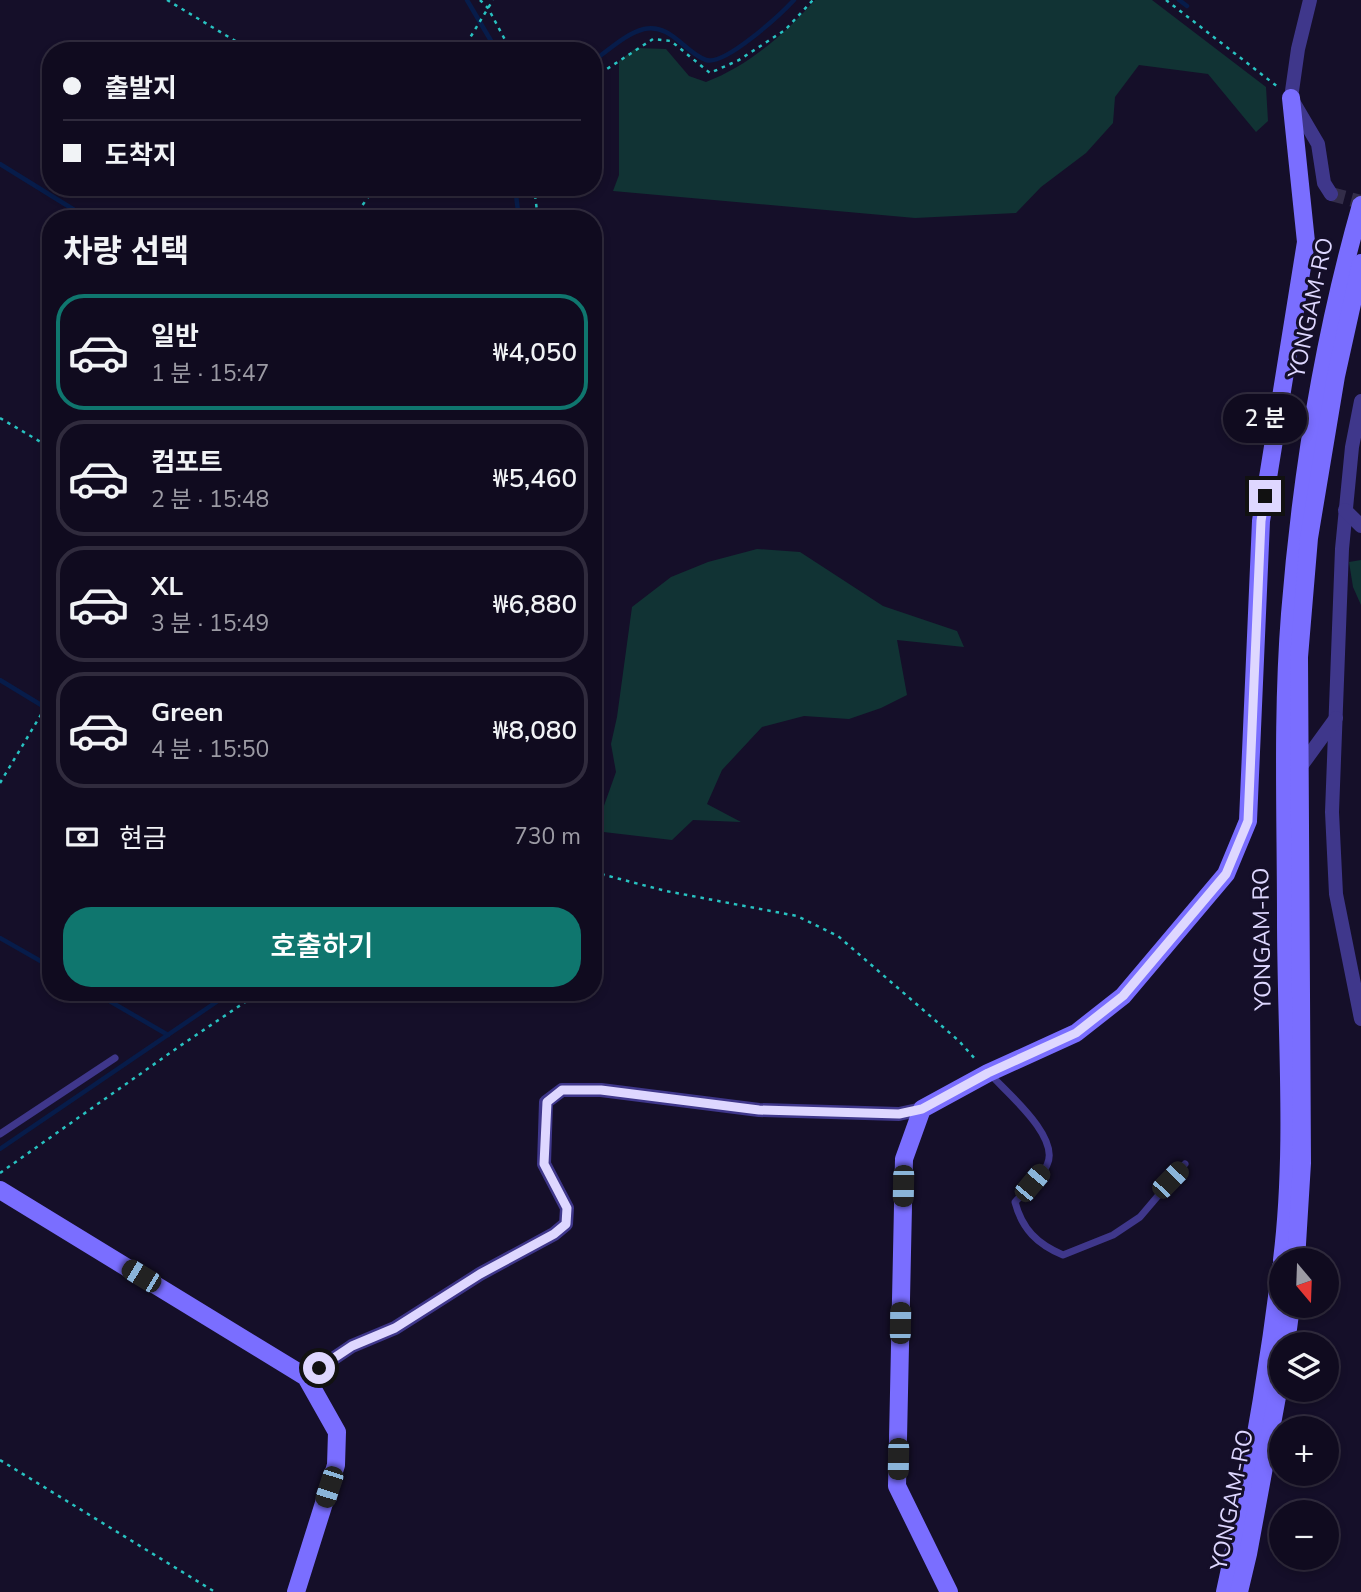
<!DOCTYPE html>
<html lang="ko">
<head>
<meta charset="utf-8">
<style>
  :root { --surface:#100b1f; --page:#191428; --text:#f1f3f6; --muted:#9c9ba4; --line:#302b3d; --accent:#0f766e }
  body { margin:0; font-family:"Nunito Sans","Noto Sans KR",sans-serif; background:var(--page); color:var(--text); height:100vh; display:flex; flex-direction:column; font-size:26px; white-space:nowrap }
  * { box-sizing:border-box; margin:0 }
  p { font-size:23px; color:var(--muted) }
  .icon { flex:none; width:38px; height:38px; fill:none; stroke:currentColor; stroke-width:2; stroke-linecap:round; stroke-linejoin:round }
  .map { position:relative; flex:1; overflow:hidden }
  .sheet { position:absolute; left:42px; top:210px; width:560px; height:791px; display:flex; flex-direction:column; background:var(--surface); border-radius:28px; box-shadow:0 4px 10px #0003,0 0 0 2px var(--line) }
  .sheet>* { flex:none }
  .banner { position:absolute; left:42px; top:42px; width:560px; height:154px; border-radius:28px; box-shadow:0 4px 10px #0003,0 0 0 2px var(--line); display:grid; align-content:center; height:154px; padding:0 21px; background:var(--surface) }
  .needle { width:46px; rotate:161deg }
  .buttons { position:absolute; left:1269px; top:1248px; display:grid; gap:14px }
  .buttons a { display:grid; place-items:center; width:70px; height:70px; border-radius:50%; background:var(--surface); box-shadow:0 4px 10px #0003,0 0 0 2px var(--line); font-size:35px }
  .end { position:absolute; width:32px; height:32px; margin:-16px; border:9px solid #ded7ff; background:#111; box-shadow:0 0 0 4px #111 }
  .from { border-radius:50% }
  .bubble { position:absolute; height:49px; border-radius:24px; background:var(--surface); box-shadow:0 4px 10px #0003,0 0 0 2px var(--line); font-size:23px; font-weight:600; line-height:49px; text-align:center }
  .car { position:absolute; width:21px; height:42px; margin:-21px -10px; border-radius:9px; box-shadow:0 0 5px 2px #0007; background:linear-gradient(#222 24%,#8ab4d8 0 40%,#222 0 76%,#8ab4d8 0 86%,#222 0) }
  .banner b { display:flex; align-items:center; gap:24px; height:66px; font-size:26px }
  .banner b+b { border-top:2px solid var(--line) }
  .banner i { width:18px; height:18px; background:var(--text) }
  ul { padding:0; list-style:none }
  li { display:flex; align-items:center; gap:21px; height:116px; margin:0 14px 10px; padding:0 7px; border:4px solid var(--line); border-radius:28px }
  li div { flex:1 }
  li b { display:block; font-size:26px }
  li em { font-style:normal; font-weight:600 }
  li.active { border-color:var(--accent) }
  li>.icon { width:63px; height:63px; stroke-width:1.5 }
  h2 { padding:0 21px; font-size:32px; line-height:84px }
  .pay { display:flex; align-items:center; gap:18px; height:77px; padding:0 21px; font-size:26px }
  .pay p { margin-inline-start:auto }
  .cta { display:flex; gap:14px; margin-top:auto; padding:14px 21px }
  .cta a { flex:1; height:80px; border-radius:28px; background:var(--accent); color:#fff; font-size:28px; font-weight:600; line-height:80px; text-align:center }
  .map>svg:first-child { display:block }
  .green { fill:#113334 }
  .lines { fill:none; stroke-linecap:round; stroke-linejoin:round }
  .stream { stroke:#071c4a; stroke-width:4.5 }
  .street-tunnel { stroke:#332d49; stroke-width:14; stroke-dasharray:14 7; stroke-linecap:butt }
  .path { stroke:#28c2c1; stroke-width:2.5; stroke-dasharray:3.5 5; stroke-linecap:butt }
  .lane { stroke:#3f378b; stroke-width:7 }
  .street { stroke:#3f378b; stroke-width:14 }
  .secondary { stroke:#7a6eff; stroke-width:18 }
  .route { stroke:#ded7ff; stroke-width:9 }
  .labels { text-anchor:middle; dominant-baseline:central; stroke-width:6; stroke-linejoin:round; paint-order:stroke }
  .street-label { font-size:23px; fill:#ded7ff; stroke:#150f29 }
</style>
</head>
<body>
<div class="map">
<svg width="1361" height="1592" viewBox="0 0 1361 1592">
  <rect width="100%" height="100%" fill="#150f29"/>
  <g class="green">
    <path d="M 815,0 L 1152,0 L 1266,87 L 1268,121 L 1256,132 L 1208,74 L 1139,65 L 1115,97 L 1113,123 L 1086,153 L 1041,187 L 1016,213 L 915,218 L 613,191 L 619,175 L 619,61 L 636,48 L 666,49 L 689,76 L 706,82 C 748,66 785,34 815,0 Z"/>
    <path d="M 757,549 L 800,552 L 883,606 L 957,631 L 964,647 L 897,640 L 907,695 L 881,708 L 849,719 L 804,716 L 762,727 L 722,770 L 707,804 L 741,822 L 693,820 L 672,840 L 595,831 L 616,772 L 611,744 L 617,717 L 632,607 L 671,577 L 708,562 Z"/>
    <path d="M 1361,560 L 1361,605 L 1353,587 L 1349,562 Z"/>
  </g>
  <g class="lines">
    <g class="stream">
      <path d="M 467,0 L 497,51"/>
      <path d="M 1179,0 L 1187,6"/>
      <path d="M 593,61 C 609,50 625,34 644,29 C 671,23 685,53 706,60 C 725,66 781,14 794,0"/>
      <path d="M 0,164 L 89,219"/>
      <path d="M 515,187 L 519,219"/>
      <path d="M 0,680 L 51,711"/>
      <path d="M 0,938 L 51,967"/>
      <path d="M 94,992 L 168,1035"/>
      <path d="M 0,1149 L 231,992"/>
    </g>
    <path class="street-tunnel" d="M 1331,194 L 1361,202"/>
    <g class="path">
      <path d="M 167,0 L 252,51"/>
      <path d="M 480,0 L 488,8 L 511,51"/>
      <path d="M 1166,0 L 1278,87"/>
      <path d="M 462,51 L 493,0"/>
      <path d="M 593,78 L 653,39 L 671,41 L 710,73 L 739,60 L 785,30 L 813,0"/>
      <path d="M 534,187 L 538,219"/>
      <path d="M 353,219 L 375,187"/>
      <path d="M 0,418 L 51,448"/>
      <path d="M 0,783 L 51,698"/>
      <path d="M 593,872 L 666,891 L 797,916 L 838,936 L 959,1041 L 976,1060"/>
      <path d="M 0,1173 L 177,1048 L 260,992"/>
      <path d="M 0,1460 L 215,1592"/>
    </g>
    <g class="lane">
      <path d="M 989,1073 C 1006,1092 1061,1137 1047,1165 C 1041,1178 1025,1191 1015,1202 C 1022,1229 1037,1244 1063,1255 L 1113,1235 L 1140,1217 L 1185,1164"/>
      <path d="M 0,1134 L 115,1058"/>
    </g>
    <g class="street">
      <path d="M 1310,0 L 1298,49 L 1291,98 L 1318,144 L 1324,183 L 1331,194"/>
      <path d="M 1361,401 L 1352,447 L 1342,549 L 1332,812 L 1336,894 L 1361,1019"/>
      <path d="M 1345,510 L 1361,526"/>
      <path d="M 1299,769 L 1336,718"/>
      <path d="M 306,1377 L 352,1346 L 395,1328 L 480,1274 L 554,1234 L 566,1224 L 567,1208 L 544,1164 L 546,1102 L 562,1090 L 601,1090 L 759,1110 L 899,1114 L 922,1109"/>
    </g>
    <g class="secondary">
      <path d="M 0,1190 L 306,1377 L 337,1432 L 336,1465 L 296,1592"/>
      <path d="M 1282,1260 C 1296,1147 1286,1032 1286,919 C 1286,817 1282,715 1290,614 C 1301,476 1323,338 1361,205"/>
      <path d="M 1296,1260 L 1302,1163 L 1299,657 L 1309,538 L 1336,376 L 1361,263"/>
      <path d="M 1286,1344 L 1291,1306"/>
      <path d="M 949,1592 L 897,1486 L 904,1159 L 922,1109 L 988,1073 L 1076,1033 L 1123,996 L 1226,874 L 1248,821 L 1261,521 L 1306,242 L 1291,98"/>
      <path d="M 1225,1592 C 1249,1483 1267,1378 1281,1267"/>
      <path d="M 1239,1592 L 1248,1554 L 1281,1375"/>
    </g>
  </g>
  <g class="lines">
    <path class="route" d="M 319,1368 L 352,1346 L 395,1328 L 480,1274 L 554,1234 L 566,1224 L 567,1208 L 544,1164 L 547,1102 L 562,1090 L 601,1090 L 759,1110 L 899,1114 L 922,1109 L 988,1073 L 1076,1033 L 1123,996 L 1226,874 L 1248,821 L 1261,521 L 1265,496"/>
  </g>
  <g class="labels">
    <g class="street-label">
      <text transform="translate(1311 308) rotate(-78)">YONGAM-RO</text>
      <text transform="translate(1262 939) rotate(-91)">YONGAM-RO</text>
      <text transform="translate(1232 1500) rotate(-79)">YONGAM-RO</text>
    </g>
  </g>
</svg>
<div class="buttons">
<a><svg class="needle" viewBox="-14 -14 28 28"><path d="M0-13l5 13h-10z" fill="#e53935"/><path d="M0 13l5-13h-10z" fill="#9c9ba4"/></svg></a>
<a><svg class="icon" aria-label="layers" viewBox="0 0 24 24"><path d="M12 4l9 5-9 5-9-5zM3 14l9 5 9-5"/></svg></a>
<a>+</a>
<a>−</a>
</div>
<i class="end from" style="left:319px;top:1368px"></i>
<i class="end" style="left:1265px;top:496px"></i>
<div class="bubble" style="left:1223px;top:394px;width:84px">2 분</div>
<i class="car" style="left:1170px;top:1180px;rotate:44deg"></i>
<i class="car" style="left:1032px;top:1183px;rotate:40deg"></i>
<i class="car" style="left:903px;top:1186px;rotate:181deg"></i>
<i class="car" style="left:141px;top:1276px;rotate:301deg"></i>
<i class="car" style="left:900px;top:1323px;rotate:1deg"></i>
<i class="car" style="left:898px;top:1459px;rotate:181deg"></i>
<i class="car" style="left:329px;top:1487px;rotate:198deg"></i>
<div class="banner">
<b><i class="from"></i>출발지</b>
<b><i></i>도착지</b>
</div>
<section class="sheet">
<h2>차량 선택</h2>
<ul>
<li class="active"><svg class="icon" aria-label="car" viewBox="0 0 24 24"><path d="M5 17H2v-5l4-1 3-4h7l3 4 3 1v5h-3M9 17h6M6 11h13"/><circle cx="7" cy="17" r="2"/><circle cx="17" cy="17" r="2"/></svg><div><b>일반</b><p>1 분 · 15:47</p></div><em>₩4,050</em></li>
<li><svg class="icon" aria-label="car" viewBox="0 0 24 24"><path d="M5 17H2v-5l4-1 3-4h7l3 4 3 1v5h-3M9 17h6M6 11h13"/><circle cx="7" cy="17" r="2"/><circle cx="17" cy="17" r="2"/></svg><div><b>컴포트</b><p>2 분 · 15:48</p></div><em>₩5,460</em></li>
<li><svg class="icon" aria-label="car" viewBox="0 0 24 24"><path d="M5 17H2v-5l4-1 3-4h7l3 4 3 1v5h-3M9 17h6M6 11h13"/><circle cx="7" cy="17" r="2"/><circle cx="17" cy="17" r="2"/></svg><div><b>XL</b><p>3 분 · 15:49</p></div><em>₩6,880</em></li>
<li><svg class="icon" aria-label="car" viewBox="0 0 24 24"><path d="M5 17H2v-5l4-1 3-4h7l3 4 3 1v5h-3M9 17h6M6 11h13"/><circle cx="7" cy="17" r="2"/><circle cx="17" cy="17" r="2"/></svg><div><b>Green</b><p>4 분 · 15:50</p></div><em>₩8,080</em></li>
</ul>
<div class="pay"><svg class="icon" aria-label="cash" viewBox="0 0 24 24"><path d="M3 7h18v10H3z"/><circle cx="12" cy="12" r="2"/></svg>현금<p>730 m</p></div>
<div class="cta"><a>호출하기</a></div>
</section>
</div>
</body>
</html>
